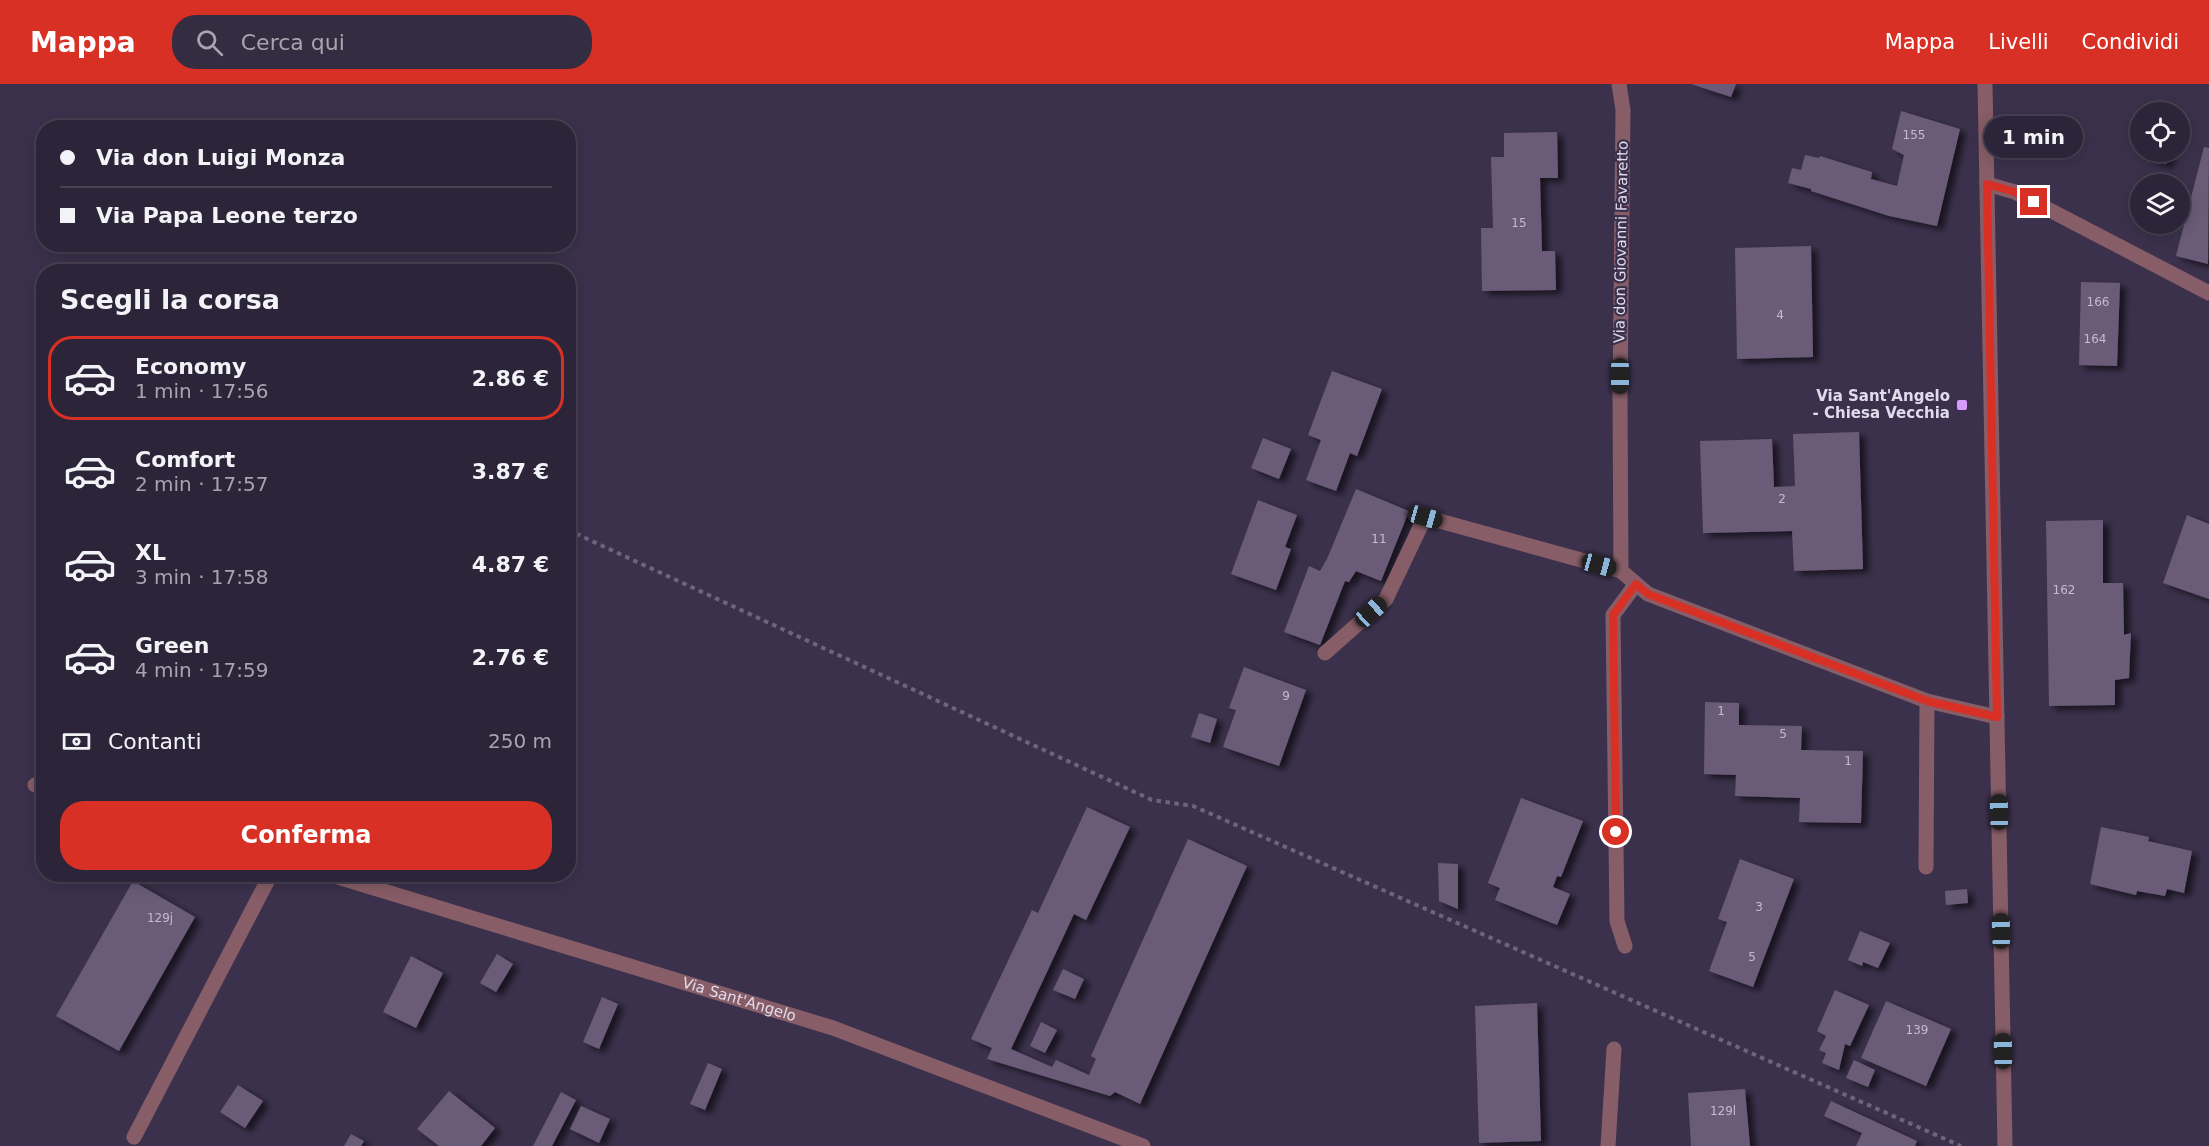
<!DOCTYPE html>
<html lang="it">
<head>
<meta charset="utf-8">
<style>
  :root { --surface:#2c2539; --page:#342d41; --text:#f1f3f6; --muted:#a6a5ae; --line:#484253; --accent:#d93025 }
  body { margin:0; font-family:"DejaVu Sans",sans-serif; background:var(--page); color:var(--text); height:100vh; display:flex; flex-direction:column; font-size:22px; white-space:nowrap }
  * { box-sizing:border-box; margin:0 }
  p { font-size:20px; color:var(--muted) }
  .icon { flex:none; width:33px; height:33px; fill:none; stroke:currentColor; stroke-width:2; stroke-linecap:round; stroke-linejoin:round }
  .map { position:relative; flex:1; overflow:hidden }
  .sheet { position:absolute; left:36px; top:180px; width:540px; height:618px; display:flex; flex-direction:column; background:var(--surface); border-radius:24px; box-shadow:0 3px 15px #0003,0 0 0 2px var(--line) }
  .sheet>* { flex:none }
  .guide { position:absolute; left:36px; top:36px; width:540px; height:132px; border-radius:24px; box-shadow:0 3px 15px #0003,0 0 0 2px var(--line); display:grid; align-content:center; height:132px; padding:0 24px; background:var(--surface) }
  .fabs { position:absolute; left:2130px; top:18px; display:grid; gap:12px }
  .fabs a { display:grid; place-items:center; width:60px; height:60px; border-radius:50%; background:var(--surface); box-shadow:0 3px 15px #0003,0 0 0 2px var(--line); font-size:30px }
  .end { position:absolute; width:27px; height:27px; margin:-14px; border:8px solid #d93025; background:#fff; box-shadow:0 0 0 3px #fff }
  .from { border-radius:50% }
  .bubble { position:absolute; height:42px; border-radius:21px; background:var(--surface); box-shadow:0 3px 15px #0003,0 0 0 2px var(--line); font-size:20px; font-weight:600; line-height:42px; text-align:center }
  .car { position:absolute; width:18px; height:36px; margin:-18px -9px; border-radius:8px; box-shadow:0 0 4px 2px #0007; background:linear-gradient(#222 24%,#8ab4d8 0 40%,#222 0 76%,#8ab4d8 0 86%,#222 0) }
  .guide b { display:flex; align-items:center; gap:21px; height:57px; font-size:22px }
  .guide b+b { border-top:2px solid var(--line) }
  .guide i { width:15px; height:15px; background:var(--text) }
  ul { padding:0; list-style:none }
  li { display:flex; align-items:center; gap:18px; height:84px; margin:0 12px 9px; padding:0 12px; border:3px solid transparent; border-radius:24px }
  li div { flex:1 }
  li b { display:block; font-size:22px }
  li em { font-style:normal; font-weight:600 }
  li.on { border-color:var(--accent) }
  li>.icon { width:54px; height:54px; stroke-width:1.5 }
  h2 { padding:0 24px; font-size:27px; line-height:72px }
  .pay { display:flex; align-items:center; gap:15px; height:66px; padding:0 24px; font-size:22px }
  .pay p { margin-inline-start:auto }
  .button { display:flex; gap:12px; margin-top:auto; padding:12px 24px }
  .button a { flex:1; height:69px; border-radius:24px; background:var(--accent); color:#fff; font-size:24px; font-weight:600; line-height:69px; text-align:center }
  header { display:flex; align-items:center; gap:36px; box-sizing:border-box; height:84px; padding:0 30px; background:var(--accent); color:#fff }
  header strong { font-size:28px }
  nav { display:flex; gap:33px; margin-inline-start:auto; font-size:21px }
  .search { width:420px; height:54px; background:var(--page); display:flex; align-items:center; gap:15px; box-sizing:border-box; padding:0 21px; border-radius:24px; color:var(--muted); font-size:22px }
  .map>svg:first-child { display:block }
  .building { fill:#6b5b78; filter:url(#shadow) }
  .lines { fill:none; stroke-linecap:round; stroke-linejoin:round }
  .path { stroke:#6e657d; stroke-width:4; stroke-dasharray:4.5 4.5; stroke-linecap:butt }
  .service { stroke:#875d67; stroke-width:15 }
  .minor { stroke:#875d67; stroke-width:15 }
  .tertiary { stroke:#875d67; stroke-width:15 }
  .route { stroke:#d93025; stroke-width:8 }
  .poi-dot { fill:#d79bf9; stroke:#3b314c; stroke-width:2 }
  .labels { text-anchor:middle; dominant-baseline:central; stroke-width:4.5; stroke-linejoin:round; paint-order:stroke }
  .number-label { font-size:12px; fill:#c4bbcf }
  .street-label { font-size:15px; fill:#e1dbec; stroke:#3b314c }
  .poi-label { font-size:15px; font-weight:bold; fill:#e1dbec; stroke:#3b314c; text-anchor:end }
</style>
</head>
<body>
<header>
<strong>Mappa</strong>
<div class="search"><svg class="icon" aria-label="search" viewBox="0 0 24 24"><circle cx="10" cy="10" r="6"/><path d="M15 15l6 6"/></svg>Cerca qui</div>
<nav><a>Mappa</a><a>Livelli</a><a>Condividi</a></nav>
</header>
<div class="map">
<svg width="2209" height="1062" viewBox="0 0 2209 1062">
  <defs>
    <filter id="shadow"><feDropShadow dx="6" dy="4" stdDeviation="3" flood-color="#0009"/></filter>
  </defs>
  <rect width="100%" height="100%" fill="#3b314c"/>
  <g class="building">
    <path d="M 1691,0 L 1736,0 L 1731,13 Z"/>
    <path d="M 1901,27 L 1960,45 L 1937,142 L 1889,132 L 1811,107 L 1811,105 L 1788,99 L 1792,84 L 1801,86 L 1805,71 L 1819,74 L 1820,72 L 1872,88 L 1871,95 L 1897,102 L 1904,71 L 1892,65 Z"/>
    <path d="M 1557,48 L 1558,94 L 1540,94 L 1542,167 L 1555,167 L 1556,206 L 1482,207 L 1481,144 L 1493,144 L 1491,73 L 1504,73 L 1504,49 Z"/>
    <path d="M 2204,63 L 2209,64 L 2208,180 L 2176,172 Z"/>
    <path d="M 2149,68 L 2171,68 L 2166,80 L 2147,73 Z"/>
    <path d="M 1811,162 L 1813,273 L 1737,275 L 1735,164 Z"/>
    <path d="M 2081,198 L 2120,199 L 2117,282 L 2079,281 Z"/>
    <path d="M 1332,287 L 1382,305 L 1357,372 L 1350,369 L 1336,407 L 1306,396 L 1321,356 L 1308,351 Z"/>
    <path d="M 1859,348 L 1863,485 L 1794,487 L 1792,447 L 1703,449 L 1700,357 L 1772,355 L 1774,403 L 1795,402 L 1793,350 Z"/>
    <path d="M 1263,354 L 1291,365 L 1279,395 L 1251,384 Z"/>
    <path d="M 1356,405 L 1409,427 L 1381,497 L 1356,487 L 1349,498 L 1345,497 L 1320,561 L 1284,548 L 1309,482 L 1320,487 L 1327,475 Z"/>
    <path d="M 1258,416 L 1297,431 L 1285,463 L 1291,465 L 1276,506 L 1231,490 Z"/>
    <path d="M 2187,431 L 2209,440 L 2209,515 L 2163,499 Z"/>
    <path d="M 2103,436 L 2103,499 L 2123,499 L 2124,551 L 2131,549 L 2129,594 L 2115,596 L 2115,621 L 2049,622 L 2046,437 Z"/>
    <path d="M 1244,583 L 1306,606 L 1279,682 L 1223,663 L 1236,626 L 1229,624 Z"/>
    <path d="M 1705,618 L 1739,619 L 1739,641 L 1802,642 L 1801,666 L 1863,667 L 1861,739 L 1799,738 L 1800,714 L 1735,712 L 1736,691 L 1704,690 Z"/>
    <path d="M 1199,629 L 1217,635 L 1210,659 L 1191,653 Z"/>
    <path d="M 1521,714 L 1583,737 L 1561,793 L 1557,792 L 1553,803 L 1570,810 L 1557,841 L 1495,816 L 1500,804 L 1488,799 Z"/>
    <path d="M 1087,723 L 1130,743 L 1086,836 L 1074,830 L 1011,965 L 1052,983 L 1056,976 L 1089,991 L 1096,975 L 1091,972 L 1188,755 L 1247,782 L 1140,1020 L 1115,1008 L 1110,1012 L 987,975 L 992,964 L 971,955 L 1032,826 L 1038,829 Z"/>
    <path d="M 2101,743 L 2149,753 L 2148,757 L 2192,767 L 2184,809 L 2167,805 L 2165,812 L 2137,807 L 2136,811 L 2090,800 Z"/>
    <path d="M 1740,775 L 1794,795 L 1753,903 L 1709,887 L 1727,838 L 1718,835 Z"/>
    <path d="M 1438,779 L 1458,780 L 1458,825 L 1439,817 Z"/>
    <path d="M 133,797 L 195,833 L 119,967 L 56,932 Z"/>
    <path d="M 1967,805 L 1968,819 L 1946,821 L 1945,807 Z"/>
    <path d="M 1860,847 L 1890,859 L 1878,884 L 1863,878 L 1862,882 L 1848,876 Z"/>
    <path d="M 497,870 L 513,880 L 496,908 L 480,899 Z"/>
    <path d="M 411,872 L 443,889 L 416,944 L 383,928 Z"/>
    <path d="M 1063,885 L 1084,895 L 1075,915 L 1053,906 Z"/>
    <path d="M 1835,906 L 1869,921 L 1850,962 L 1845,960 L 1839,986 L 1822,979 L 1826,969 L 1819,966 L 1826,952 L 1817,947 Z"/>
    <path d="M 602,913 L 618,920 L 599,965 L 583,958 Z"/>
    <path d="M 1886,917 L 1951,945 L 1926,1002 L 1861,974 Z"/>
    <path d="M 1537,919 L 1541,1057 L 1479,1059 L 1475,922 Z"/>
    <path d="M 1041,938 L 1057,946 L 1045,969 L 1030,962 Z"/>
    <path d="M 1854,976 L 1875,986 L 1868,1003 L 1846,994 Z"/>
    <path d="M 708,979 L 722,985 L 705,1026 L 690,1020 Z"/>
    <path d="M 238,1001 L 263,1017 L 245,1044 L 220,1028 Z"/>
    <path d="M 1745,1005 L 1750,1062 L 1691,1062 L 1688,1009 Z"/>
    <path d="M 449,1007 L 495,1044 L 481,1062 L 439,1062 L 417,1045 Z"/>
    <path d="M 561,1008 L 576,1016 L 552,1062 L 533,1062 Z"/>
    <path d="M 1831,1017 L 1917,1057 L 1915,1062 L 1856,1062 L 1862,1049 L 1824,1032 Z"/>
    <path d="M 581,1022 L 610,1035 L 599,1059 L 570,1045 Z"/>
    <path d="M 351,1050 L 364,1057 L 361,1062 L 344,1062 Z"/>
  </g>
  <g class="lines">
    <path class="path" d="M 568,446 L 1152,716 L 1193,722 L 1961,1062"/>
    <path class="service" d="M 1926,783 L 1927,617"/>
    <g class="minor">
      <path d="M 1619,0 L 1623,26 L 1620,314 L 1621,487 L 1648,510 L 1927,617 L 1997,633"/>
      <path d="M 1987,100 L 2015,108 L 2209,209"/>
      <path d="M 1325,569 L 1386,515 L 1425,433 L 1621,487"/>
      <path d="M 35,701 L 44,703"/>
      <path id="s1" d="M 328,790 L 833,944 L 1143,1062"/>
      <path d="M 1625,862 L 1617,837 L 1613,531 L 1636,500"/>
      <path d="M 134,1053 L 271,790"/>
      <path d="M 1608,1062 L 1614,965"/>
    </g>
    <path class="tertiary" d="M 1985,0 L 2005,1062"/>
  </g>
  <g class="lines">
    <path class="route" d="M 1616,748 L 1613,531 L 1636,500 L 1648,510 L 1927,617 L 1997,633 L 1987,100 L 2015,108 L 2034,118"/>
  </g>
  <rect class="poi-dot" x="1956" y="315" width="12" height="12" rx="3"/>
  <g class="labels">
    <g class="number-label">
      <text x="1914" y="51">155</text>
      <text x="1519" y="139">15</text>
      <text x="2098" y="218">166</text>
      <text x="1780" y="231">4</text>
      <text x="2095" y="255">164</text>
      <text x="1782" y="415">2</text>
      <text x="1379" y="455">11</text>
      <text x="2064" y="506">162</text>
      <text x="1286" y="612">9</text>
      <text x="1721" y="627">1</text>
      <text x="1783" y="650">5</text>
      <text x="1848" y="677">1</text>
      <text x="1759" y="823">3</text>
      <text x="160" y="834">129j</text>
      <text x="1752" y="873">5</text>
      <text x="1917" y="946">139</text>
      <text x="1723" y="1027">129l</text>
    </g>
    <g class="street-label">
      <text transform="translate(1621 158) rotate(-89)">Via don Giovanni Favaretto</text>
      <text stroke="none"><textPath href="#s1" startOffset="430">Via Sant'Angelo</textPath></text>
    </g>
    <g class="poi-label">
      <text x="1950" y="312">Via Sant'Angelo<tspan x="1950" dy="17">- Chiesa Vecchia</tspan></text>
    </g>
  </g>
</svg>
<div class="fabs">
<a><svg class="icon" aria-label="locate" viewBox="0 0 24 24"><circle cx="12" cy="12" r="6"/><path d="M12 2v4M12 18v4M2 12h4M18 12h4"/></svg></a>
<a><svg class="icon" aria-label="layers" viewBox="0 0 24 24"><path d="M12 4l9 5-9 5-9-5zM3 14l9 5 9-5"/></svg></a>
</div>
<i class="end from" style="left:1616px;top:748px"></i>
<i class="end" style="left:2034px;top:118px"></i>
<div class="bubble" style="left:1984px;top:32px;width:99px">1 min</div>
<i class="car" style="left:1620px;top:292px;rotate:180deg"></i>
<i class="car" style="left:1425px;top:433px;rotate:106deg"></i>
<i class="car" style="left:1599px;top:481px;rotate:105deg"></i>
<i class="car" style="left:1371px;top:528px;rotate:48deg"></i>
<i class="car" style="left:1999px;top:728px;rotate:359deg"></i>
<i class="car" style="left:2001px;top:847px;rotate:359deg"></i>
<i class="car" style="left:2003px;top:967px;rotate:359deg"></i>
<div class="guide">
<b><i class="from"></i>Via don Luigi Monza</b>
<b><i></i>Via Papa Leone terzo</b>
</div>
<section class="sheet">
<h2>Scegli la corsa</h2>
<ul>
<li class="on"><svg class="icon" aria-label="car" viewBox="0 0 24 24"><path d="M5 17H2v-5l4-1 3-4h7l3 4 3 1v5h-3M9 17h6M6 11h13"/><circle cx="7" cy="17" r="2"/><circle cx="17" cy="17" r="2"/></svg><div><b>Economy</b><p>1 min · 17:56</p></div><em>2.86 €</em></li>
<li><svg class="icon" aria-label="car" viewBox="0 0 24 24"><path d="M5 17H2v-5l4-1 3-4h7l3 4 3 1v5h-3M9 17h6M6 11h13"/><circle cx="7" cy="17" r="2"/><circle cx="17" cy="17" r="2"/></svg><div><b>Comfort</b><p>2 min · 17:57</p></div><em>3.87 €</em></li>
<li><svg class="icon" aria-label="car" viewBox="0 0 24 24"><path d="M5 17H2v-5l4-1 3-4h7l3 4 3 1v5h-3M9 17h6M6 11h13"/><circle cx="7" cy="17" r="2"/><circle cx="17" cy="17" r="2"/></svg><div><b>XL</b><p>3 min · 17:58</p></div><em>4.87 €</em></li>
<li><svg class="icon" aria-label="car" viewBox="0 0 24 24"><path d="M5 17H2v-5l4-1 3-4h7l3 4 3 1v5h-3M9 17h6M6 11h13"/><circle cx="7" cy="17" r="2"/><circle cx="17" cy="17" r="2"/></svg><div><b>Green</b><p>4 min · 17:59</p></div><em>2.76 €</em></li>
</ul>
<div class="pay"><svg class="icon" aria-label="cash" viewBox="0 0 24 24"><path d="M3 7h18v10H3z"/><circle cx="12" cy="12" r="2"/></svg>Contanti<p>250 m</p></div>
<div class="button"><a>Conferma</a></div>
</section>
</div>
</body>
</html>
